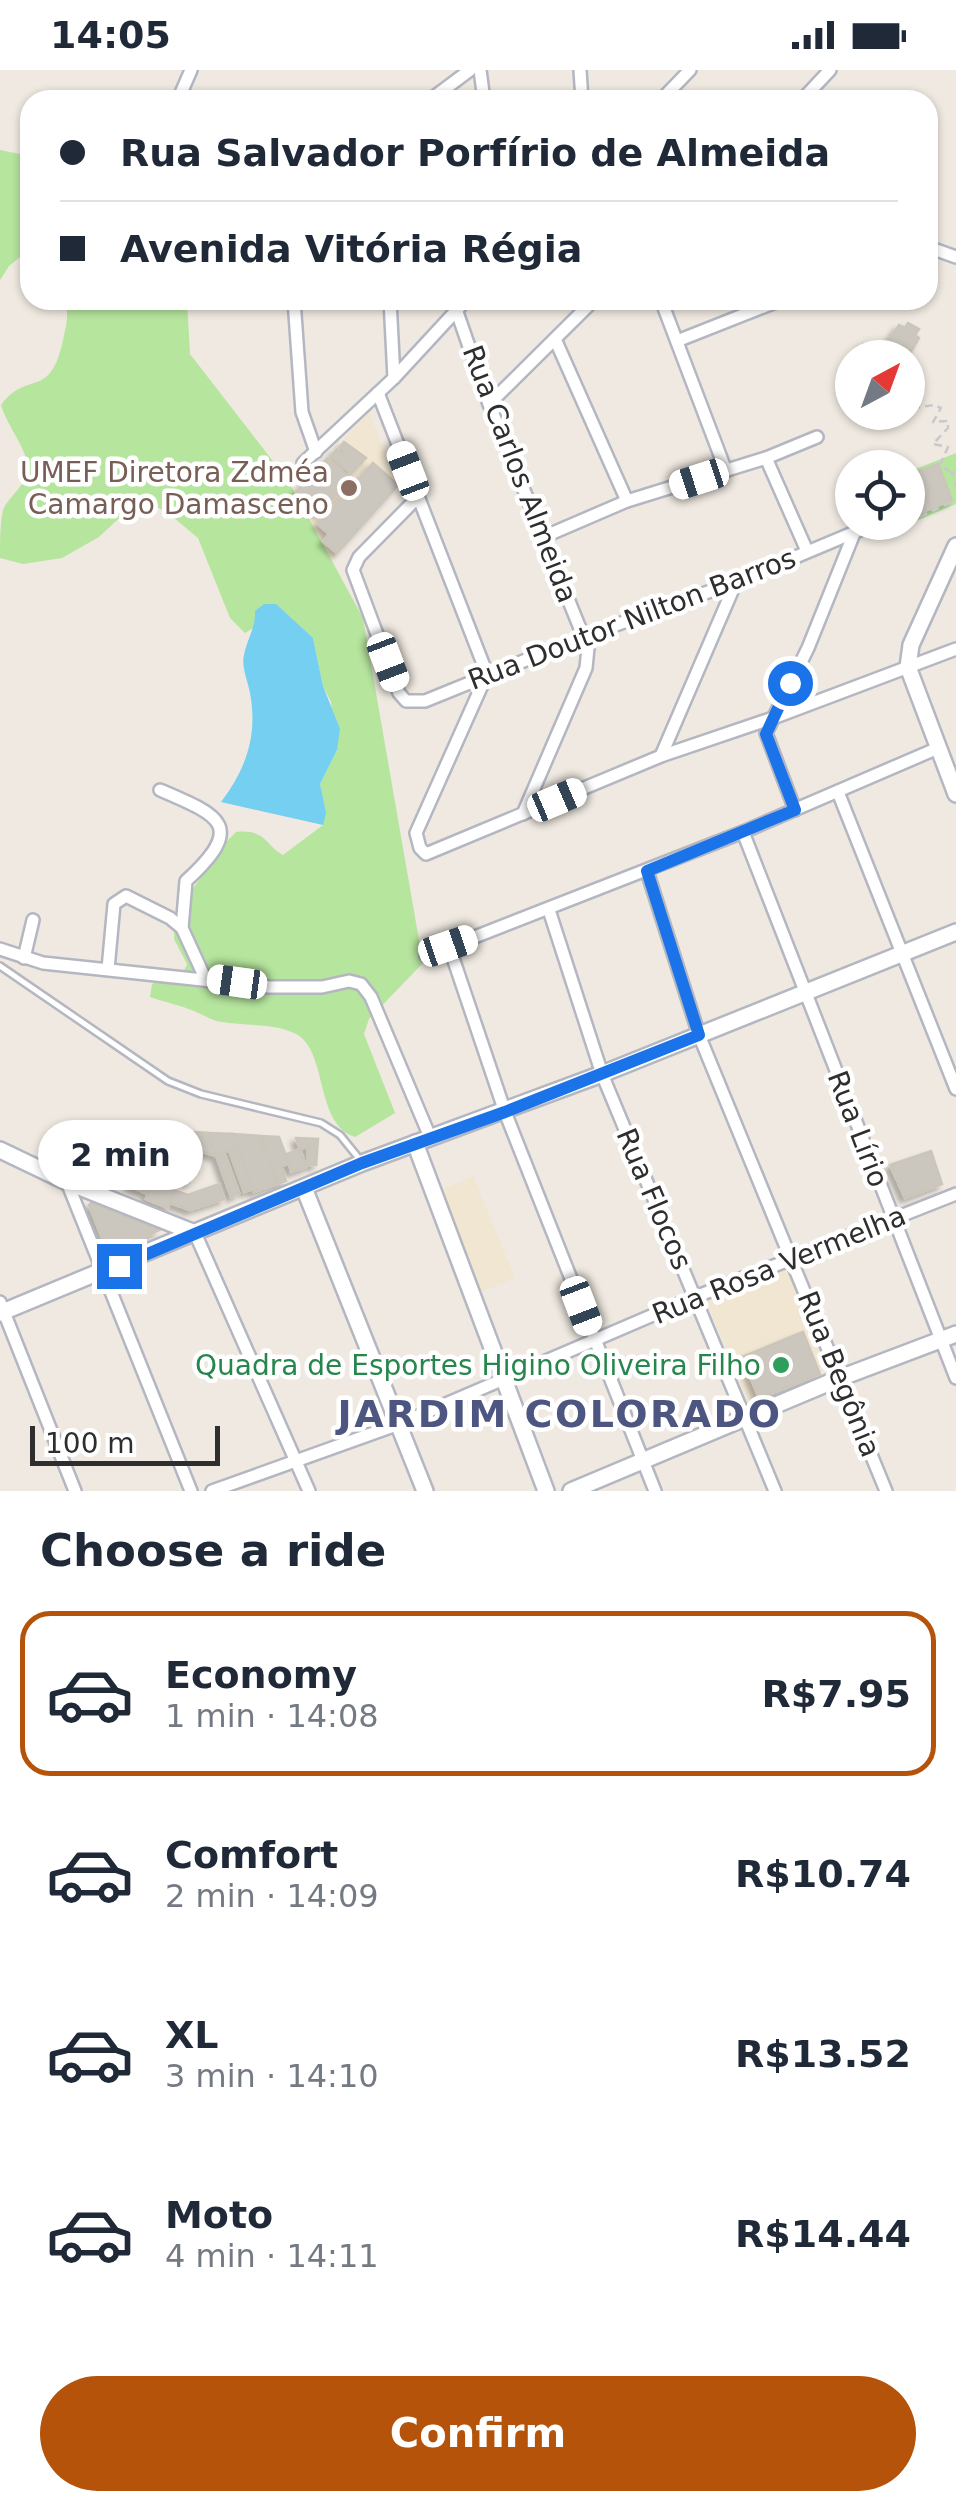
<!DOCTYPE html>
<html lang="en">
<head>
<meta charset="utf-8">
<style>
  :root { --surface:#fff; --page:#f2f2f3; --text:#1f2937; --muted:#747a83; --line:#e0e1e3; --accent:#b45309 }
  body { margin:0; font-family:"DejaVu Sans",sans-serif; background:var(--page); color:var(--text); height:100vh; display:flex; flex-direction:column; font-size:38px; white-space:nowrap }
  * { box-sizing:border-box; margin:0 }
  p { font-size:32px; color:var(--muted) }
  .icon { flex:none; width:55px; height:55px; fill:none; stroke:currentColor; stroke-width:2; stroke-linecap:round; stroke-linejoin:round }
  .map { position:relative; height:1421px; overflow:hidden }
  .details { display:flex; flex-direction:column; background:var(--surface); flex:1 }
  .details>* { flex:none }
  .guide { position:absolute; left:20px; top:20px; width:918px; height:220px; border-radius:30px; box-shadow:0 2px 8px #0004; display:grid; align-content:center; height:220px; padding:0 40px; background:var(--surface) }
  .needle { width:65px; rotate:41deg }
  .tools { position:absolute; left:835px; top:270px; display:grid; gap:20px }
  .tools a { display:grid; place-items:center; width:90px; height:90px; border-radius:50%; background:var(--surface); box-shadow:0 2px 8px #0004; font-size:50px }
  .scale { position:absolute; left:30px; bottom:25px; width:190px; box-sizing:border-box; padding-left:10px; border:5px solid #2e2e2e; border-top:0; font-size:28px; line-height:35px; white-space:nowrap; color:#2e2e2e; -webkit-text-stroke:8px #fff; paint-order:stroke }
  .end { position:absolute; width:45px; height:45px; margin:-22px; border:12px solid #1a73e8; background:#fff; box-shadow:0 0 0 5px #fff }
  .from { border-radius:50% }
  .bubble { position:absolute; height:70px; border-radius:35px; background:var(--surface); box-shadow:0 2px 8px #0004; font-size:32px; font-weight:700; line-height:70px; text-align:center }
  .car { position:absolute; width:30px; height:60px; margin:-30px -15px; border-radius:12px; box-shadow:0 0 8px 2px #0007; background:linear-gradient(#fff 24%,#345 0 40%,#fff 0 76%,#345 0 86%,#fff 0) }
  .guide b { display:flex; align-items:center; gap:35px; height:95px; font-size:38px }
  .guide b+b { border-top:2px solid var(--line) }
  .guide i { width:25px; height:25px; background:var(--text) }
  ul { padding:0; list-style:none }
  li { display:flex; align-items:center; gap:30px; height:165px; margin:0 20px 15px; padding:0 20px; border:5px solid transparent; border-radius:30px }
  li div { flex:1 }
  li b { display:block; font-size:38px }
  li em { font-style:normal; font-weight:700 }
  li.selected { border-color:var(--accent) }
  li>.icon { width:90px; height:90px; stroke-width:1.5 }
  h2 { padding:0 40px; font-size:45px; line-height:120px }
  .cta { display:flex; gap:20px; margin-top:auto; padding:20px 40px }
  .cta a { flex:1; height:115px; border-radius:60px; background:var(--accent); color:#fff; font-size:40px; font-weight:700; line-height:115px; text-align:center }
  .status { display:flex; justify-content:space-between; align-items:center; height:70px; padding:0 50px; background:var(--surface); direction:ltr }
  .status svg { height:28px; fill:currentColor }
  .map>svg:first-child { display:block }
  .education { fill:#f0e6d1 }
  .green { fill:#b6e59e }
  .water { fill:#75cff0 }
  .building { fill:#cbc7bf; stroke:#cbc5ba; stroke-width:2.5; filter:url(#shadow) }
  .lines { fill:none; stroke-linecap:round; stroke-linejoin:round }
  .lane-casing { stroke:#b4b7c1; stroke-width:10 }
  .street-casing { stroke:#b4b7c1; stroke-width:16 }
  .secondary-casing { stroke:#b4b7c1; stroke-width:20 }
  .path { stroke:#c9c9c9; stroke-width:2.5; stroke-dasharray:8 5; stroke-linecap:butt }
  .lane { stroke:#fff; stroke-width:5 }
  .street { stroke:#fff; stroke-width:11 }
  .secondary { stroke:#fff; stroke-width:15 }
  .route { stroke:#1a73e8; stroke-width:12 }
  .education-dot { fill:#8d6e63; stroke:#fff; stroke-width:4 }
  .leisure-dot { fill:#2e9e5b; stroke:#fff; stroke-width:4 }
  .labels { text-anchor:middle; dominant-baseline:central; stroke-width:9; stroke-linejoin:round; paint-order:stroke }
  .education-label { font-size:28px; fill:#785e54; stroke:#fff; text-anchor:end }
  .street-label { font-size:28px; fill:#2e2e2e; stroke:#fff }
  .leisure-label { font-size:28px; fill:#27864d; stroke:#fff; text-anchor:end }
  .district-label { font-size:38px; font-weight:bold; letter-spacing:2.5px; fill:#4d5680; stroke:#fff }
</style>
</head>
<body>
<div class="status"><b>14:05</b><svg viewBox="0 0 49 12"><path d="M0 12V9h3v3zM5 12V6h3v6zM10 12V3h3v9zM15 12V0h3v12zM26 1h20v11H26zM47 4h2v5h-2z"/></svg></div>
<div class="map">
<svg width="956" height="1421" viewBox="0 0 956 1421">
  <defs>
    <filter id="shadow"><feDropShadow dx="-4.5" dy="4.5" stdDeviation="2.5" flood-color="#0004"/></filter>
  </defs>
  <rect width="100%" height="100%" fill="#efe9e1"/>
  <g class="education">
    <path d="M 369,342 L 398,417 L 330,492 L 296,422 Z"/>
    <path d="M 473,1106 L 515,1208 L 478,1223 L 436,1122 Z"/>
    <path d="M 786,1197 L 828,1298 L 748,1331 L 706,1230 Z"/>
  </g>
  <g class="green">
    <path d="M 0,80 L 30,86 L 30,179 L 9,196 L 0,210 Z"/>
    <path d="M 64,230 L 187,230 L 190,284 L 289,412 L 363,548 L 423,893 L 369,949 L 364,964 L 395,1043 L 355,1067 C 315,1054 328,985 298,965 C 278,953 245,956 222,952 C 212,951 204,945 194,941 C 180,935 164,932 150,927 L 152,914 L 183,903 L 187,894 L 174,869 L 174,845 L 227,771 L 236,762 C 266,759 264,774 283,785 L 323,755 L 320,714 L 337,680 L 331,632 L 323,616 L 313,568 L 297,554 L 256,545 L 255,557 L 245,563 L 230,548 L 198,468 L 167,442 L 150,434 L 131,437 L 99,467 L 62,488 L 23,494 L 0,488 C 0,473 0,453 3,440 C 11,423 30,414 27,393 C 25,377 6,353 1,335 C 28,299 50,331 63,270 C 66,255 70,244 64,230 Z"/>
    <path d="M 956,383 L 956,434 L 876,468 L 870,453 L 908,452 L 908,402 Z"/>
  </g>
  <path class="water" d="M 264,534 L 276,534 L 313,568 L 323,616 L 340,659 L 337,680 L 320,714 L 326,743 L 323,755 L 221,732 C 246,699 258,666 250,623 C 248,612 241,596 244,585 C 247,569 256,558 255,541 Z"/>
  <g class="building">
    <path d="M 908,253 L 919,259 L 915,265 L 919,268 L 907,288 L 854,288 L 863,274 L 873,280 L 876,275 L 883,279 L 899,255 L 905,258 Z"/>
    <path d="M 344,372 L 366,388 L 351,404 L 331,386 L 337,379 L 342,384 L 345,381 L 340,377 Z"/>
    <path d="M 328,388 L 351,409 L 319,444 L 296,422 Z"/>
    <path d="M 373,393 L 398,415 L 337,483 L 323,471 L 329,464 L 318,454 Z"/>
    <path d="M 938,394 L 952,430 L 908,448 L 908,406 Z"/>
    <path d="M 76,1058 L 118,1061 L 104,1100 L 66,1085 Z"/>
    <path d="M 171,1060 L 194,1062 L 168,1138 L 146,1129 Z"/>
    <path d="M 146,1061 L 168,1069 L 160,1090 L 138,1082 Z"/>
    <path d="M 194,1062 L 208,1063 L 216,1086 L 200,1081 L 189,1112 L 178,1109 Z"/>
    <path d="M 208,1063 L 233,1064 L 238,1077 L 216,1085 Z"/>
    <path d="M 233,1064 L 260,1066 L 277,1114 L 254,1122 Z"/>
    <path d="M 260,1066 L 279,1067 L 289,1094 L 281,1096 L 286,1111 L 277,1114 Z"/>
    <path d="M 296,1068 L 318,1069 L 316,1095 L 307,1095 L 308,1077 L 300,1079 Z"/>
    <path d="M 125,1071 L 132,1074 L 130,1080 L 138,1083 L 127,1107 L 111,1101 Z"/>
    <path d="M 238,1077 L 253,1119 L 244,1122 L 229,1080 Z"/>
    <path d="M 300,1079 L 306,1097 L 291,1102 L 287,1084 Z"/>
    <path d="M 931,1081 L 942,1114 L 905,1128 L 890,1095 Z"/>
    <path d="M 224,1082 L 239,1123 L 231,1127 L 216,1085 Z"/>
    <path d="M 141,1083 L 160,1090 L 148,1124 L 129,1116 Z"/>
    <path d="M 219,1114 L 224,1129 L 190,1140 L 170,1133 L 174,1120 L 188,1125 Z"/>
    <path d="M 91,1133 L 159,1160 L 108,1183 L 89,1135 Z"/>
    <path d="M 803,1262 L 820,1304 L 759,1328 L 742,1287 Z"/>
  </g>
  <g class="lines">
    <g class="lane-casing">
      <path id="lane" d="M 0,896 L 168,1011 L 201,1024 L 321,1053 L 340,1065 L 361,1091"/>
    </g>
    <g class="street-casing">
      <g id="street">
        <path d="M 480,0 L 484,30"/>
        <path d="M 580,0 L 582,30"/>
        <path d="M 178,30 L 191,0"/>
        <path d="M 430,30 L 470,0"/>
        <path d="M 661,30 L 690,0"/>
        <path d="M 802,30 L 830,0"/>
        <path d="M 928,177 L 956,187"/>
        <path d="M 294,230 L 302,342 L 316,382"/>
        <path d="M 390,230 L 394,308"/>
        <path d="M 661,230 L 726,401"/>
        <path d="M 457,242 L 489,334 L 588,578 L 586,598 L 523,744"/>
        <path d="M 555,269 L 627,431"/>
        <path d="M 677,271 L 781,230"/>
        <path d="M 378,323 L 487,604"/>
        <path d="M 489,334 L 594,230"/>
        <path d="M 766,388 L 807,481"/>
        <path d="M 303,393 L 394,308 L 466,230"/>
        <path d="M 418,427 L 359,487 L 353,500 L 399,623 L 406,631 L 425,631 L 585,566 L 736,512 L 867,457"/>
        <path d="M 541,468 L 627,431 L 766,388 L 817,367"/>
        <path d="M 487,604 L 416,763 L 420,778 L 426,784 L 661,686 L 773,648 L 956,579"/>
        <path d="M 661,686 L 736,512"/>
        <path d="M 160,720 C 221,746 246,756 186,811 L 182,858"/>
        <path d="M 838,722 L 956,1019"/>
        <path d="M 795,740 L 766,663 L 808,578 L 855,461"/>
        <path d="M 743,762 L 956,1308"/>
        <path d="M 647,801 L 699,965 L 886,1421"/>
        <path d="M 549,840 L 602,1004 L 775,1421"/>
        <path d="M 449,876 L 505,1042 L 655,1421"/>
        <path d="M 0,879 L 43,893 L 269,917 L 322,917 L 349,911 L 361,914 L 371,927 L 430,1067"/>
        <path d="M 426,886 L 743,762 L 938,678"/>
        <path d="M 24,888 L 33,850"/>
        <path d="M 108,899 L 114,834 L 126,826 L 170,848 L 182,858 L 205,908"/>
        <path d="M 67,1112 L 191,1421"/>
        <path d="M 195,1163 L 309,1421"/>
        <path d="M 0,1232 L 75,1421"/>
        <path d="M 212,1421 L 399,1354 L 695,1227 L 956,1124"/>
      </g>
    </g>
    <g class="secondary-casing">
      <g id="secondary">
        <path d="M 956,476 L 911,575 L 908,597 L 956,724"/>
        <path d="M 415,1073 L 546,1421"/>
        <path d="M 0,1080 L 67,1112 L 195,1163"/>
        <path d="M 304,1118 L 425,1421"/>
        <path d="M 0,1243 L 362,1093 L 602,1004 L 956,862"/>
        <path d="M 571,1421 L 840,1308 L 956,1264"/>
      </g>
    </g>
    <g class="path">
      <path d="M 908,325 L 913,338 L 934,335 L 941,338 L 933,352 L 948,351 L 948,358 L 933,374 L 948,377 L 940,395 L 952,403"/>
      <path d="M 956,402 L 952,403 L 956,416"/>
      <path d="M 908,452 L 956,430"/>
      <path d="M 875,466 L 905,452"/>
    </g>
    <use href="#lane" class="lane"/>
    <use href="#street" class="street"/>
    <use href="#secondary" class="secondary"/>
  </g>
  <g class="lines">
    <path class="route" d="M 119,1196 L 362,1093 L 505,1042 L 699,965 L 647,801 L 795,740 L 766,664 L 790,613"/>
  </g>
  <circle class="education-dot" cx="349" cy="418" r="10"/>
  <circle class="leisure-dot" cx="781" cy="1295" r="10"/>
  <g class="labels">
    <g class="education-label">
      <text x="329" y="402">UMEF Diretora Zdméa<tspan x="329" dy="32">Camargo Damasceno</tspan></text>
    </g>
    <g class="street-label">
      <text transform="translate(520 404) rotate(69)">Rua Carlos Almeida</text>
      <text transform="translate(632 549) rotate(-21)">Rua Doutor Nilton Barros</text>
      <text transform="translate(858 1059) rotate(69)">Rua Lírio</text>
      <text transform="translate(654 1129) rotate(67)">Rua Flocos</text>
      <text transform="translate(779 1195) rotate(-22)">Rua Rosa Vermelha</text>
      <text transform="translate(839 1304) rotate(68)">Rua Begônia</text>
    </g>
    <g class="leisure-label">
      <text x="761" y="1295">Quadra de Esportes Higino Oliveira Filho</text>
    </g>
    <g class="district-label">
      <text x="560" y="1344">JARDIM COLORADO</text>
    </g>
  </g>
</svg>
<div class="tools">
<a><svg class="needle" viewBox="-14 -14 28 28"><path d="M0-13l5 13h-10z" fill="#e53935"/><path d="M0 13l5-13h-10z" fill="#747a83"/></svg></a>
<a><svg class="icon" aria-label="locate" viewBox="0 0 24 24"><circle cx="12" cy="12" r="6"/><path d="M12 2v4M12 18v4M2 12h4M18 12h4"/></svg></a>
</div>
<div class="scale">100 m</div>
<i class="end from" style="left:790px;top:613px"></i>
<i class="end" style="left:119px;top:1196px"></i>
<div class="bubble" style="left:38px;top:1050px;width:165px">2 min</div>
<i class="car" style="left:408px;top:401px;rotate:339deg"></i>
<i class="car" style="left:699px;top:409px;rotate:252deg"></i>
<i class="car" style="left:388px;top:592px;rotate:159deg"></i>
<i class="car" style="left:557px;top:730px;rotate:67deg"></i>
<i class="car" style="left:448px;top:876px;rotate:71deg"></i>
<i class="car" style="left:237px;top:912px;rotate:278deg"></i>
<i class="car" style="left:581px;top:1236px;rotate:159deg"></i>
<div class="guide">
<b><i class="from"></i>Rua Salvador Porfírio de Almeida</b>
<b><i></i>Avenida Vitória Régia</b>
</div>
</div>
<section class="details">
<h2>Choose a ride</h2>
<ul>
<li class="selected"><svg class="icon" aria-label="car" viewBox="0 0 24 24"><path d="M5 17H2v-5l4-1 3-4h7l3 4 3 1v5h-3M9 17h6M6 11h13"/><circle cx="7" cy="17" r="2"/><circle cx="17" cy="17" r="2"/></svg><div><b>Economy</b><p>1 min · 14:08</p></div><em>R$7.95</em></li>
<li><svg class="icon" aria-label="car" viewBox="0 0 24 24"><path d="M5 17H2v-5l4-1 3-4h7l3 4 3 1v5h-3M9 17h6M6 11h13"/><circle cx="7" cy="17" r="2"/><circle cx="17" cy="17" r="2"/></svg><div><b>Comfort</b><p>2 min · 14:09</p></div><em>R$10.74</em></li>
<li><svg class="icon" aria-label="car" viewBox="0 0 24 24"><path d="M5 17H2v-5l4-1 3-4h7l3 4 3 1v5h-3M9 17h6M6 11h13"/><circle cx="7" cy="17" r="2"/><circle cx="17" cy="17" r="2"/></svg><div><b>XL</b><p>3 min · 14:10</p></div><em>R$13.52</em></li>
<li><svg class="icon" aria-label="car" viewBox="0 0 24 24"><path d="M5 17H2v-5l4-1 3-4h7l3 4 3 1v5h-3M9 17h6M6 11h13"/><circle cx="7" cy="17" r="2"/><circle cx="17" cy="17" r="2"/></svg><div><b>Moto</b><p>4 min · 14:11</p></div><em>R$14.44</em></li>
</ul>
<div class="cta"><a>Confirm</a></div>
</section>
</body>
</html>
